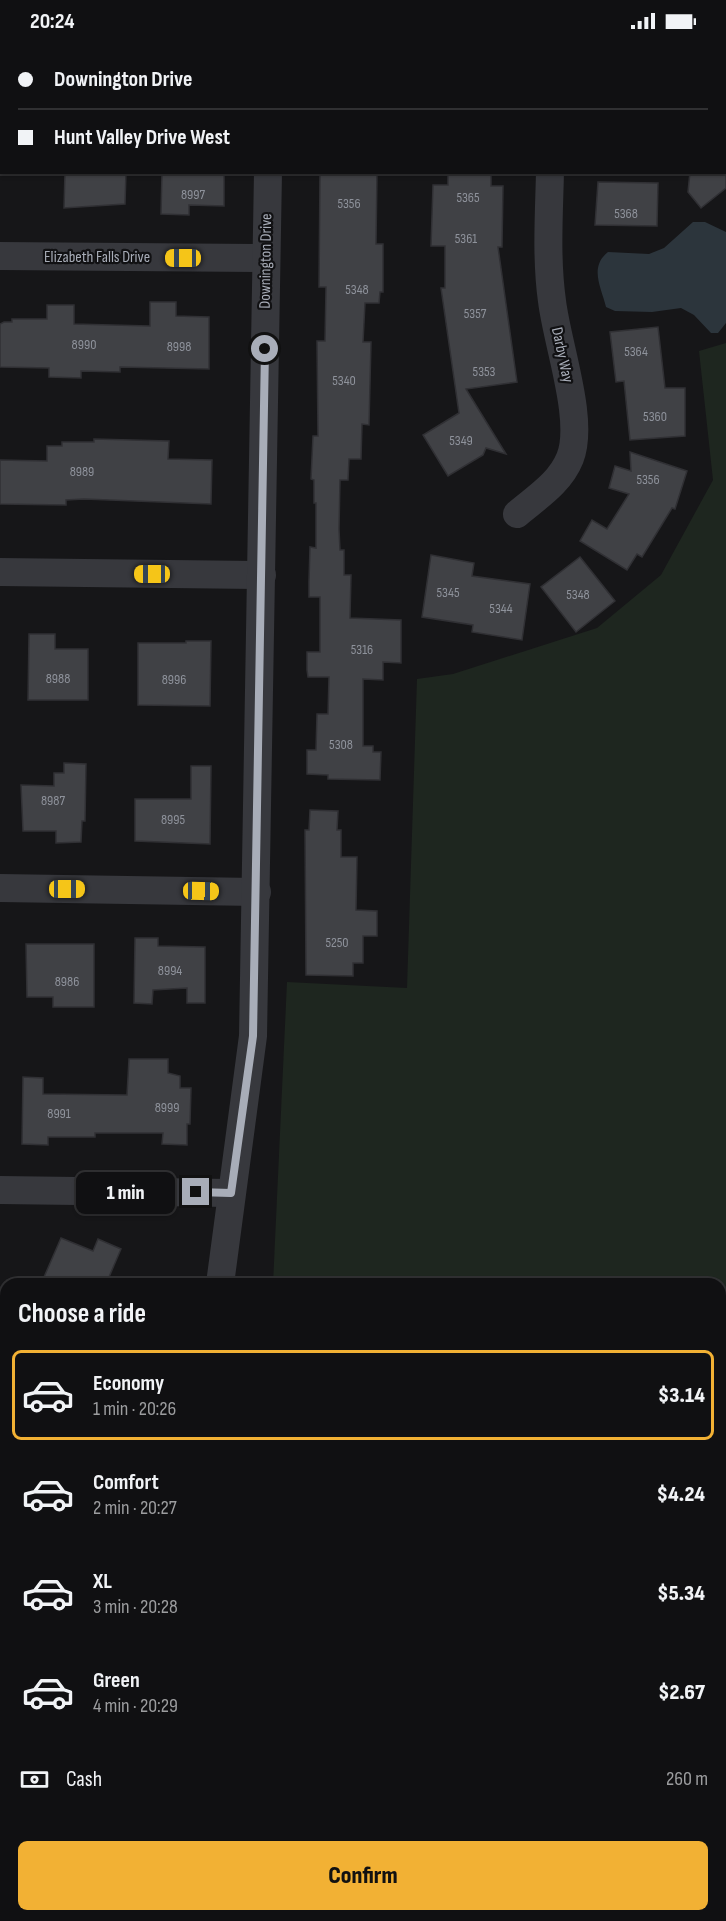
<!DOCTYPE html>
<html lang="en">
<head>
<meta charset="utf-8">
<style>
  :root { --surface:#101012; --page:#19191b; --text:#f1f3f6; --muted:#9c9d9f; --line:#303032; --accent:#f2b134 }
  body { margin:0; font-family:"Sofia Sans Condensed",sans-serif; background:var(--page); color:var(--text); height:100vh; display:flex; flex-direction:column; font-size:22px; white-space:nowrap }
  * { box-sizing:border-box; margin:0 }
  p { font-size:20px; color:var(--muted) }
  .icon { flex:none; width:33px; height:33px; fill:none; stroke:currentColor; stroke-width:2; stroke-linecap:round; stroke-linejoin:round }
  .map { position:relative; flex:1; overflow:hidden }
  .details { position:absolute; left:0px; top:1236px; width:726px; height:644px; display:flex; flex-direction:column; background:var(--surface); border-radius:18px 18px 0 0; box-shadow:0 2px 4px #0004,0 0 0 2px var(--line) }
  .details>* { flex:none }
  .guide { position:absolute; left:0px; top:0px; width:726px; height:132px; box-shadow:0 2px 4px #0004,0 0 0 2px var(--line); display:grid; align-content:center; height:132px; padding:0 18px; background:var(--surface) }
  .end { position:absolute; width:27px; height:27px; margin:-14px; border:8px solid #a8adb8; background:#111; box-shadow:0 0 0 3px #111 }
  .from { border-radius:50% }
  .bubble { position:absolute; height:42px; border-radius:9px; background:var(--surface); box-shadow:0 2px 4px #0004,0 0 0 2px var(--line); font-size:20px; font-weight:800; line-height:42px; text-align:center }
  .car { position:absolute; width:18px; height:36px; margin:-18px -9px; border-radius:8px; box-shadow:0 0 4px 2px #0007; background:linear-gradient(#f5c518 24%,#345 0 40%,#f5c518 0 76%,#345 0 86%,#f5c518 0) }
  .guide b { display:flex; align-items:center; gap:21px; height:57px; font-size:22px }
  .guide b+b { border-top:2px solid var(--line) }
  .guide i { width:15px; height:15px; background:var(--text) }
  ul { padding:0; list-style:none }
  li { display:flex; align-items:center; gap:18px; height:90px; margin:0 12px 9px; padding:0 6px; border:3px solid transparent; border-radius:9px }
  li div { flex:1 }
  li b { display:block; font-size:22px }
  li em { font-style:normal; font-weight:800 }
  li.selected { border-color:var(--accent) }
  li>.icon { width:54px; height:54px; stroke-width:1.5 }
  h2 { padding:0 18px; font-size:27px; line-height:72px }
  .pay { display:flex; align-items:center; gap:15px; height:66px; padding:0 18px; font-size:22px }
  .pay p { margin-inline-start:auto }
  .cta { display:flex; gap:12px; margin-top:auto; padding:12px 18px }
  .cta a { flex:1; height:69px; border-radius:9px; background:var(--accent); color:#111; font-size:24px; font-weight:800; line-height:69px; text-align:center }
  .status { display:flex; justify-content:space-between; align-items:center; height:42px; padding:0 30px; background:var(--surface); direction:ltr }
  .status svg { height:16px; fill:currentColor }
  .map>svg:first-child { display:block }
  .green { fill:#1e261f }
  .water { fill:#2c353c }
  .building { fill:#404145; stroke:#303034; stroke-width:1.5 }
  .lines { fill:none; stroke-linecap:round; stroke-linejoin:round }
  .minor { stroke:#37383d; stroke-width:28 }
  .route { stroke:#a8adb8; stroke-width:8 }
  .labels { text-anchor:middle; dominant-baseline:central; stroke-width:4.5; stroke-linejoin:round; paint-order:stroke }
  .number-label { font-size:14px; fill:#8e929b }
  .street-label { font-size:16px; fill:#a8adb8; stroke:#111113 }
</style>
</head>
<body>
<div class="status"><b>20:24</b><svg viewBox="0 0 49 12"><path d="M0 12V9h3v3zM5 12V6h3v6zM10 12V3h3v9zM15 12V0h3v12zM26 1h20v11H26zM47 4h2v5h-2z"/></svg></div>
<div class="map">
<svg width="726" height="1879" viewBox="0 0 726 1879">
  <rect width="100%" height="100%" fill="#161618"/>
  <path class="green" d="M 726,301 L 726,1879 L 362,1879 L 362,1874 L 720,1874 L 720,1242 L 273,1242 L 287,940 L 407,946 L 417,637 L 453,632 L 597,586 L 661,533 L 713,438 L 699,309 Z"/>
  <g class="water">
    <path d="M 693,180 L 705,180 L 726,190 L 726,281 L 718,291 L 711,291 L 694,273 L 681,266 L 652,270 L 615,269 L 606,265 C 601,245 589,225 608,210 L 649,212 L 664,206 Z"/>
    <path d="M 0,1389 L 6,1402 L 6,1563 L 0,1563 Z"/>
  </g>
  <g class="building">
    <path d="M 65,130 L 126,130 L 125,162 L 64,166 Z"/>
    <path d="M 162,130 L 224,130 L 224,164 L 189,163 L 189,173 L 161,172 Z"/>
    <path d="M 320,130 L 377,130 L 376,202 L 383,202 L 383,250 L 380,250 L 379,261 L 365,261 L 363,300 L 371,300 L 369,383 L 362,382 L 361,417 L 349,417 L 348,438 L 340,438 L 339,487 L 340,508 L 344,508 L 344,533 L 351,533 L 350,576 L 401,578 L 401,621 L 383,620 L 383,638 L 363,637 L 363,704 L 373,704 L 373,710 L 381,710 L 380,738 L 328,737 L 328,733 L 307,732 L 307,708 L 316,708 L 317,672 L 328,672 L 329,635 L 308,635 L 307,628 L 307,610 L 320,610 L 320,555 L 309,555 L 309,539 L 310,505 L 316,506 L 316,461 L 314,461 L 314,438 L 311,437 L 313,394 L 318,394 L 317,299 L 325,299 L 326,245 L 319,245 Z"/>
    <path d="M 448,130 L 491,130 L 491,144 L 503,144 L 502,205 L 498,205 L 517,340 L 466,347 L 506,412 L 486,406 L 483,413 L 448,434 L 423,393 L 459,371 L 441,246 L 445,246 L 445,204 L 431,204 L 433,143 L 448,143 Z"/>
    <path d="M 690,130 L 726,130 L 726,146 L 701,166 L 688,150 Z"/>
    <path d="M 598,140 L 658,141 L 657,184 L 595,183 Z"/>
    <path d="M 150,260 L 176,260 L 176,274 L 209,275 L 209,327 L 120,325 L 120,330 L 81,329 L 81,336 L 49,335 L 49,326 L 0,325 L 0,282 L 4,280 L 12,280 L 12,277 L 47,277 L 47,263 L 74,263 L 74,282 L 150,284 Z"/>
    <path d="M 658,285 L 665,346 L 685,346 L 685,394 L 630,398 L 624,339 L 616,340 L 610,290 Z"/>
    <path d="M 94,397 L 169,399 L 168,417 L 212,418 L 211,462 L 84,457 L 66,458 L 66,463 L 0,462 L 0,418 L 47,419 L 47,404 L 62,404 L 62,400 L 94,400 Z"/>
    <path d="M 630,410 L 687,429 L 675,467 L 672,466 L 642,515 L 637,512 L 627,528 L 580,499 L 592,478 L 607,487 L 629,452 L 609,446 L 615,424 L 631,429 Z"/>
    <path d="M 431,513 L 474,521 L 472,534 L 530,542 L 522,598 L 472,590 L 473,583 L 422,575 Z"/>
    <path d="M 580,515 L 615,559 L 576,590 L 541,545 Z"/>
    <path d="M 29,592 L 55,592 L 55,607 L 88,607 L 88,658 L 28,658 Z"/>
    <path d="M 186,599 L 211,599 L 210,664 L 138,663 L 138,601 L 186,601 Z"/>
    <path d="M 64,721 L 86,722 L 85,779 L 82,779 L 81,800 L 56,801 L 56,789 L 23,789 L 21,743 L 54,744 L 54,731 L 64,731 Z"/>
    <path d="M 191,724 L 211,724 L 210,802 L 135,799 L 135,757 L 191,757 Z"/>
    <path d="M 310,768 L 338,769 L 337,788 L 341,788 L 341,815 L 357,815 L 356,868 L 377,869 L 377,894 L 363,894 L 363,921 L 353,921 L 353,934 L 306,933 L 305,788 L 309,788 Z"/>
    <path d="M 135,896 L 158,896 L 158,904 L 205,905 L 205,961 L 187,961 L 187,946 L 153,948 L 152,962 L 134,961 Z"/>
    <path d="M 26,902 L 94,902 L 94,965 L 53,965 L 53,955 L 27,955 Z"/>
    <path d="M 129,1017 L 168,1017 L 168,1031 L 180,1034 L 180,1046 L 191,1046 L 190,1082 L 187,1082 L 187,1103 L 162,1102 L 163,1091 L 95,1091 L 95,1095 L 48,1095 L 48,1103 L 22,1102 L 23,1035 L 43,1036 L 43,1052 L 127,1053 Z"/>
    <path d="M 61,1196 L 93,1209 L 98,1197 L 121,1207 L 106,1242 L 41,1242 Z"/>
  </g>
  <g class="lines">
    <g class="minor">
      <path d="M 270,2 L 270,0"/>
      <path d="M 552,2 L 552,0"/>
      <path d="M 0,214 L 266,216"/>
      <path d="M 517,472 C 537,455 560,441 570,416 C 585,378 557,302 552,259 C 546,216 549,173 550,130"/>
      <path d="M 0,530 L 262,533"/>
      <path d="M 0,846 L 257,850"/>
      <path d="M 0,1148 L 231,1151"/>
      <path d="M 220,1242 L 253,994 L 268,130"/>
      <path d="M 0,1840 L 6,1840"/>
      <path d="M 159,1874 L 162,1879"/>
    </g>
  </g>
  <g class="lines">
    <path class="route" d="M 196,1150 L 231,1151 L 253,994 L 265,307"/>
  </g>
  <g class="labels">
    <g class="number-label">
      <text x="193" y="152">8997</text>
      <text x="468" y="155">5365</text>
      <text x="349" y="161">5356</text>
      <text x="626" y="171">5368</text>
      <text x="466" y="196">5361</text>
      <text x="357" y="247">5348</text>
      <text x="475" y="271">5357</text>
      <text x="84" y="302">8990</text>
      <text x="179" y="304">8998</text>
      <text x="636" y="309">5364</text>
      <text x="484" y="329">5353</text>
      <text x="344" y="338">5340</text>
      <text x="655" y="374">5360</text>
      <text x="461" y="398">5349</text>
      <text x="82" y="429">8989</text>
      <text x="648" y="437">5356</text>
      <text x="448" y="550">5345</text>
      <text x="578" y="552">5348</text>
      <text x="501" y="566">5344</text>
      <text x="362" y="607">5316</text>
      <text x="58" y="636">8988</text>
      <text x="174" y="637">8996</text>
      <text x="341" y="702">5308</text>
      <text x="53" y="758">8987</text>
      <text x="173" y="777">8995</text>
      <text x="337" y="900">5250</text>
      <text x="170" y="928">8994</text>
      <text x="67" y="939">8986</text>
      <text x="167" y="1065">8999</text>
      <text x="59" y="1071">8991</text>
    </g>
    <g class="street-label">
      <text x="97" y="215">Elizabeth Falls Drive</text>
      <text transform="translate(266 219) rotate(-89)">Downington Drive</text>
      <text transform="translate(562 313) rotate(78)">Darby Way</text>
    </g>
  </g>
</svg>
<i class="end from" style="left:265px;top:307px"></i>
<i class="end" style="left:196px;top:1150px"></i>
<div class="bubble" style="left:76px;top:1130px;width:99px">1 min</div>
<i class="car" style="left:183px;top:216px;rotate:270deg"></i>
<i class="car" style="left:152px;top:532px;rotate:270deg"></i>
<i class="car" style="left:67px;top:847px;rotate:90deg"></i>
<i class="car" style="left:201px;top:849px;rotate:91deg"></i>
<div class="guide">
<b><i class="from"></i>Downington Drive</b>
<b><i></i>Hunt Valley Drive West</b>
</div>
<section class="details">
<h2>Choose a ride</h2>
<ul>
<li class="selected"><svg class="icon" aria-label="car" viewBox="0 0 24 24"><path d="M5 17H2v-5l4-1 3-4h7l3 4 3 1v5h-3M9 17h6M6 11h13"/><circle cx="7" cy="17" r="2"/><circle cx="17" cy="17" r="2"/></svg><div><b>Economy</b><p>1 min · 20:26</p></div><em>$3.14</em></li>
<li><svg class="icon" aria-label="car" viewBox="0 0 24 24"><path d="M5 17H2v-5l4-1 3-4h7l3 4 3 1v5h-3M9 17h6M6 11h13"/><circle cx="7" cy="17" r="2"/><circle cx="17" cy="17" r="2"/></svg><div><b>Comfort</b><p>2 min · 20:27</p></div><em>$4.24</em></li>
<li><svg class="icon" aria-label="car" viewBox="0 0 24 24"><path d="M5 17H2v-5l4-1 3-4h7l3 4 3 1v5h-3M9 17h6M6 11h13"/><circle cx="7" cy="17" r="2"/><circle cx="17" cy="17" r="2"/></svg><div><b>XL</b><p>3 min · 20:28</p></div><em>$5.34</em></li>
<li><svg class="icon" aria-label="car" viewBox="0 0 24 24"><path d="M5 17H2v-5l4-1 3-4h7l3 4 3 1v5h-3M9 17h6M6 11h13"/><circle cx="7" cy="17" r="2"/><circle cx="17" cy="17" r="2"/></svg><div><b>Green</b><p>4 min · 20:29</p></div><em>$2.67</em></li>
</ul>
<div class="pay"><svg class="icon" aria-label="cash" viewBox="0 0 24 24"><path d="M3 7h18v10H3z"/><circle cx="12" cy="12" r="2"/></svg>Cash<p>260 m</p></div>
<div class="cta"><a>Confirm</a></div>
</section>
</div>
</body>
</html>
